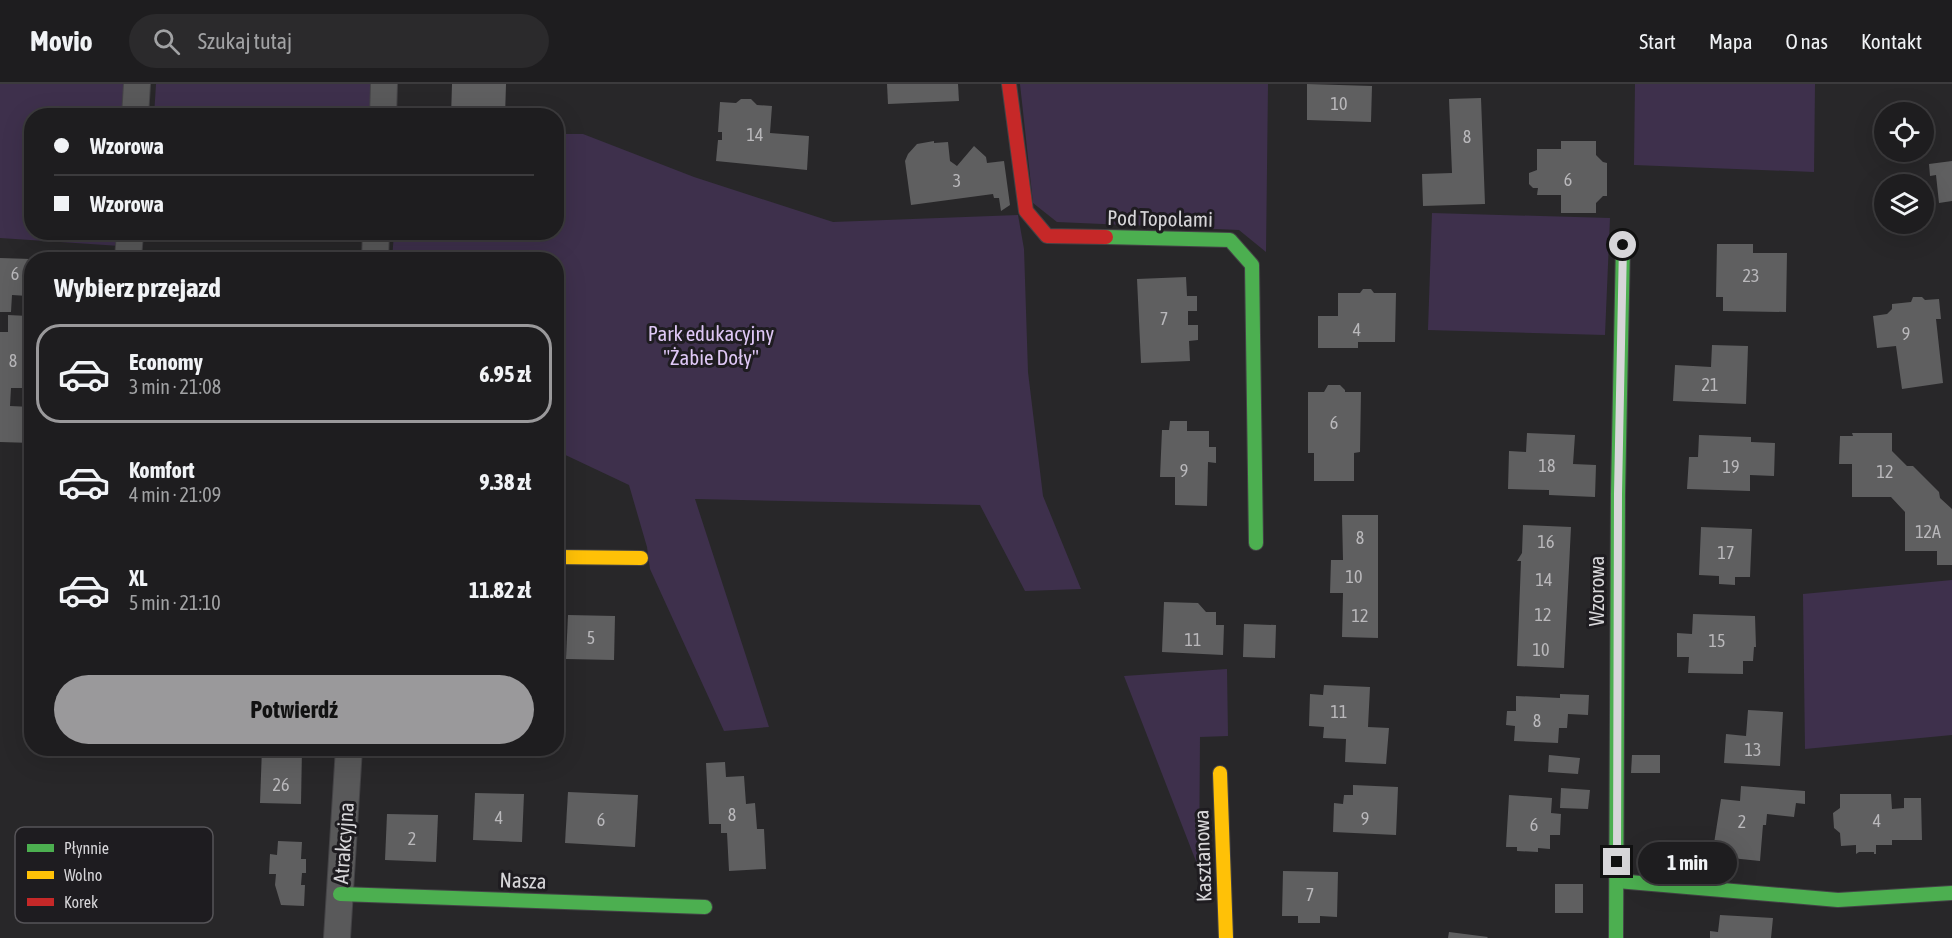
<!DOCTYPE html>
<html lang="pl">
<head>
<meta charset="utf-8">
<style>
  :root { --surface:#1e1d1f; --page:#2b2a2c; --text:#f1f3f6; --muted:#a1a2a4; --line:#3c3b3d; --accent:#9a999b }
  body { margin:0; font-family:"Asap Condensed",sans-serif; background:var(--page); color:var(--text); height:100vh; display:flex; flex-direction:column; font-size:22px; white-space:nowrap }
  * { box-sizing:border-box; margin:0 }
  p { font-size:20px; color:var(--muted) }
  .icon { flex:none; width:33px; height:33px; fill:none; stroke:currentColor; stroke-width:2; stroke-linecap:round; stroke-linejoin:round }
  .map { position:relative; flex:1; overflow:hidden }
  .drawer { position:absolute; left:24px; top:168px; width:540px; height:504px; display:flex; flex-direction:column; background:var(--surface); border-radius:24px; box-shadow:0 6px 24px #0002,0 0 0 2px var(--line) }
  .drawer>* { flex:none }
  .banner { position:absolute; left:24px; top:24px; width:540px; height:132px; border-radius:24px; box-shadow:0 6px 24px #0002,0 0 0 2px var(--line); display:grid; align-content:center; height:132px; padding:0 30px; background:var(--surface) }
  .buttons { position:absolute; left:1874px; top:18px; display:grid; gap:12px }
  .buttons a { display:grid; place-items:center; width:60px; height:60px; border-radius:50%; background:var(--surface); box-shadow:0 6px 24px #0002,0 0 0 2px var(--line); font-size:30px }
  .end { position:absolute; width:27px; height:27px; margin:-14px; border:8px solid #d7d6d9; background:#111; box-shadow:0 0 0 3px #111 }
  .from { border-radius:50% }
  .bubble { position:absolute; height:42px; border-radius:21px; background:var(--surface); box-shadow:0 6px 24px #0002,0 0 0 2px var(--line); font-size:20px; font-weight:700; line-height:42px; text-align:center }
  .banner b { display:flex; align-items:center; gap:21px; height:57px; font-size:22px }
  .banner b+b { border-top:2px solid var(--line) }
  .banner i { width:15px; height:15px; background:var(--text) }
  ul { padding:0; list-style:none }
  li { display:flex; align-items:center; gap:18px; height:99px; margin:0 12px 9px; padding:0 18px; border:3px solid transparent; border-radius:24px }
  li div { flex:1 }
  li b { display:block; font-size:22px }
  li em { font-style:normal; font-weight:700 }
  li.selected { border-color:var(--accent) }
  li>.icon { width:54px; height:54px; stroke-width:1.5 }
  h2 { padding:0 30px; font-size:27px; line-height:72px }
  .primary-button { display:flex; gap:12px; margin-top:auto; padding:12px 30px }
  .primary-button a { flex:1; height:69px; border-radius:36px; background:var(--accent); color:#111; font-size:24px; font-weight:700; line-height:69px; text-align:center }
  header { display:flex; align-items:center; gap:36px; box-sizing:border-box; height:84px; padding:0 30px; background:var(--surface); border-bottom:2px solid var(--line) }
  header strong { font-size:28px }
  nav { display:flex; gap:33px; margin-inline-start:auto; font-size:21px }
  .search { width:420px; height:54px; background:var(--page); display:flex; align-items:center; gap:15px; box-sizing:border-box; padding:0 21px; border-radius:33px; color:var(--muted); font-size:22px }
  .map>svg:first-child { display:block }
  .green { fill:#3e304c }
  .building { fill:#5f5f60 }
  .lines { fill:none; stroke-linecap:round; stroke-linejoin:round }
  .street-casing { stroke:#444346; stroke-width:28 }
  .fast-casing { stroke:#444346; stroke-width:16 }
  .slow-casing { stroke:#444346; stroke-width:16 }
  .jam-casing { stroke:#444346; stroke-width:16 }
  .street { stroke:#59595a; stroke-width:26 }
  .fast { stroke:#4caf50; stroke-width:14 }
  .slow { stroke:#ffc107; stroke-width:14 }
  .jam { stroke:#c62828; stroke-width:14 }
  .route { stroke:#d7d6d9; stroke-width:8 }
  .labels { text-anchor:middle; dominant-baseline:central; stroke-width:6; stroke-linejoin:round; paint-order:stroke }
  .number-label { font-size:18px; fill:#b9b8bb }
  .street-label { font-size:21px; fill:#d7d6d9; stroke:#1e1c20 }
  .park-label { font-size:21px; fill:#dec7f5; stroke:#1e1c20 }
  .key { fill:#1e1c20; stroke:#565458; stroke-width:1.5 }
  .key-label { font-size:16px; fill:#d7d6d9 }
</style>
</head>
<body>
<header>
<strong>Movio</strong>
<div class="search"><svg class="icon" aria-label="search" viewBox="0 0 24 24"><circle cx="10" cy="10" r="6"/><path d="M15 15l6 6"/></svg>Szukaj tutaj</div>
<nav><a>Start</a><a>Mapa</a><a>O nas</a><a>Kontakt</a></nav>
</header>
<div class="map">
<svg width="1952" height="854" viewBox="0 0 1952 854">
  <rect width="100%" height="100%" fill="#282729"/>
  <g class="green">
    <path d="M 0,0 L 124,0 L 123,31 L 32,32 L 32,148 L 120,149 L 120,162 L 0,154 Z"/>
    <path d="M 156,0 L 375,0 L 373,31 L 154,32 Z"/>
    <path d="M 1020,0 L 1268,0 L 1266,168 L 1239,146 L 1057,138 L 1033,119 Z"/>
    <path d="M 1635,0 L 1815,0 L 1814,88 L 1634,81 Z"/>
    <path d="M 557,50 L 583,50 L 694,93 L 833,138 L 1018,131 L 1024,165 L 1028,288 L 1043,412 L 1081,505 L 1025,507 L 980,421 L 695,415 L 769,643 L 724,647 L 650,485 L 647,463 L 629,401 L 557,367 L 556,176 L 392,176 L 394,149 L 556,148 Z"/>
    <path d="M 1432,129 L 1610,134 L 1605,251 L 1428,246 Z"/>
    <path d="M 221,149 L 366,149 L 366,154 Z"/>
    <path d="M 1952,496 L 1952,651 L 1805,665 L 1803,510 Z"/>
    <path d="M 1227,585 L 1228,652 L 1200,653 L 1199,785 L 1124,592 Z"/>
  </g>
  <g class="building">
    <path d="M 452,0 L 506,0 L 505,32 L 451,32 Z"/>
    <path d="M 887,0 L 958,0 L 959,17 L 888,20 Z"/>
    <path d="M 1307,0 L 1372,2 L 1371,38 L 1307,36 Z"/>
    <path d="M 1481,14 L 1485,120 L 1423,122 L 1422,90 L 1452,89 L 1449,15 Z"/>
    <path d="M 741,15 L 751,15 L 757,21 L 772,22 L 770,49 L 809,52 L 807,86 L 716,77 L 718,56 L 722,56 L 722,48 L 718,48 L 720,18 L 736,19 Z"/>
    <path d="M 934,57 L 934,59 L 948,58 L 950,77 L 957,82 L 974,62 L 986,73 L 987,79 L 1004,77 L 1010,121 L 1001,127 L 999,114 L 994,114 L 993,110 L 911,121 L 905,77 L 908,70 L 917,60 Z"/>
    <path d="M 1561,57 L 1596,57 L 1596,71 L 1603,78 L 1607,79 L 1607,112 L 1603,112 L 1596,119 L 1596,129 L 1561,129 L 1561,111 L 1537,111 L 1538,104 L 1533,104 L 1529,100 L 1529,89 L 1537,86 L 1537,65 L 1561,65 Z"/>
    <path d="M 1952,77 L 1952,117 L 1939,119 L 1936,91 L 1930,92 L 1929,80 Z"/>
    <path d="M 1717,160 L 1753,160 L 1753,169 L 1787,169 L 1786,228 L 1723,227 L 1723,213 L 1716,213 Z"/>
    <path d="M 267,172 L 305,174 L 305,176 L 267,176 Z"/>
    <path d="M 0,174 L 31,175 L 28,212 L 12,211 L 11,228 L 0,228 Z"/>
    <path d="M 1186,193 L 1187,212 L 1197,212 L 1197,227 L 1188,227 L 1188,241 L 1198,241 L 1198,256 L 1189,257 L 1190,277 L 1141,279 L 1137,195 Z"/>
    <path d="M 1363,205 L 1371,205 L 1374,209 L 1396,209 L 1395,258 L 1358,258 L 1358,264 L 1318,264 L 1318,232 L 1338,232 L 1338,209 L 1360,209 Z"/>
    <path d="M 1913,213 L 1922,213 L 1925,216 L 1939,215 L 1941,235 L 1936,235 L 1943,299 L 1902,305 L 1896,262 L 1877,264 L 1873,232 L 1887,230 L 1892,225 L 1892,220 L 1911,218 Z"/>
    <path d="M 8,231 L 28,232 L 25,304 L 11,304 L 10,322 L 32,323 L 32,359 L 0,358 L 0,248 L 8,248 Z"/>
    <path d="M 1712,261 L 1748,262 L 1746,320 L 1673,317 L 1675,281 L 1711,283 Z"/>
    <path d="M 1328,301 L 1340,301 L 1345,306 L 1345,308 L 1361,308 L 1360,368 L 1354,369 L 1354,397 L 1314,397 L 1314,369 L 1308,369 L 1308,308 L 1324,308 Z"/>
    <path d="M 1170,337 L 1187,337 L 1187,347 L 1209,347 L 1209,363 L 1216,363 L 1216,379 L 1208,378 L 1207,422 L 1175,421 L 1175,393 L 1160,393 L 1162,346 L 1169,346 Z"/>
    <path d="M 1527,349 L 1575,351 L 1573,380 L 1596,381 L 1595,413 L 1549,411 L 1549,406 L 1508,405 L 1509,367 L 1526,368 Z"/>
    <path d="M 1852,349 L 1892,349 L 1892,367 L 1907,382 L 1913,382 L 1939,408 L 1940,414 L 1952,425 L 1952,481 L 1937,481 L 1937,467 L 1905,467 L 1905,428 L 1891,413 L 1852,413 L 1852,380 L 1839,380 L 1840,352 L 1853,352 Z"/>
    <path d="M 1699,351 L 1751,353 L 1751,358 L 1775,359 L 1774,392 L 1750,391 L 1750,407 L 1687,405 L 1689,373 L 1698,373 Z"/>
    <path d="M 1342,431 L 1378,431 L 1378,554 L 1342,553 L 1343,509 L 1330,509 L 1331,476 L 1343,476 Z"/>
    <path d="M 1523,441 L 1571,443 L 1564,584 L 1517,582 L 1521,477 L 1517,477 L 1522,469 Z"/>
    <path d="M 1701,443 L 1752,445 L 1750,493 L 1735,493 L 1735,501 L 1719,500 L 1719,492 L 1699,491 Z"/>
    <path d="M 1164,518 L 1198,519 L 1206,528 L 1216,528 L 1216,541 L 1224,541 L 1223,571 L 1162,568 Z"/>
    <path d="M 1693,530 L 1755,532 L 1756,563 L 1754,563 L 1753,577 L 1743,577 L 1743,590 L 1688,589 L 1689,573 L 1677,573 L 1677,549 L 1692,550 Z"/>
    <path d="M 568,531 L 615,532 L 614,576 L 566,575 Z"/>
    <path d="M 1244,540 L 1276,541 L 1275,574 L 1243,573 Z"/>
    <path d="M 1324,601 L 1370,603 L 1368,643 L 1389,644 L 1386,680 L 1345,678 L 1346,655 L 1323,654 L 1324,643 L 1309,642 L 1310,610 L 1323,611 Z"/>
    <path d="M 1560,610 L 1589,611 L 1588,631 L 1568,630 L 1567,644 L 1559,644 L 1558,659 L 1514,657 L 1515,642 L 1506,641 L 1507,627 L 1516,627 L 1516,612 L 1560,614 Z"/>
    <path d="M 1748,626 L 1783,628 L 1780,682 L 1724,679 L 1726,650 L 1746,652 Z"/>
    <path d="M 262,664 L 302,664 L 301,720 L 260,719 Z"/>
    <path d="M 1549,671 L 1580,674 L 1578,690 L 1548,688 Z"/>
    <path d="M 1632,671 L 1660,671 L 1660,689 L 1631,689 Z"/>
    <path d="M 725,678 L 726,693 L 744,692 L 746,720 L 755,719 L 757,745 L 764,745 L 766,785 L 729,787 L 727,749 L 721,749 L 721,740 L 709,740 L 706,679 Z"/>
    <path d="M 1353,701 L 1398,703 L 1396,751 L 1333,748 L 1334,719 L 1343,720 L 1344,711 L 1353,711 Z"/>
    <path d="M 1741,702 L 1805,707 L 1805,720 L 1796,719 L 1794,733 L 1767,730 L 1766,741 L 1763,741 L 1760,777 L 1712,772 L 1721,715 L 1740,717 Z"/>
    <path d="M 1561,704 L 1590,706 L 1588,725 L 1560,724 Z"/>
    <path d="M 568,708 L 638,711 L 635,763 L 565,759 Z"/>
    <path d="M 475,709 L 524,710 L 522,758 L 473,756 Z"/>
    <path d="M 1840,710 L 1891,710 L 1892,725 L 1904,724 L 1904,714 L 1921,714 L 1922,756 L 1892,756 L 1892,761 L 1876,761 L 1876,770 L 1874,770 L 1874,768 L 1859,768 L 1856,770 L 1856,761 L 1841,762 L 1840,749 L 1834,744 L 1833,729 L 1840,724 Z"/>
    <path d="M 1509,711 L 1552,714 L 1551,729 L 1561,730 L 1560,751 L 1550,751 L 1550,765 L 1538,764 L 1538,768 L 1517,767 L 1517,763 L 1506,763 Z"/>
    <path d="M 387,730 L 438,731 L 436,778 L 385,776 Z"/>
    <path d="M 278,757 L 302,758 L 301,775 L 306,775 L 306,789 L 302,789 L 301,801 L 305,801 L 304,822 L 281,821 L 275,801 L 276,790 L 269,790 L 270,770 L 277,771 Z"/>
    <path d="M 1283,787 L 1338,788 L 1337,833 L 1320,832 L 1320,839 L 1298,839 L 1298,832 L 1282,832 Z"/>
    <rect x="1555" y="800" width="28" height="29"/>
    <path d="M 1720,831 L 1773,834 L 1771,854 L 1710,854 L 1710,847 L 1718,848 Z"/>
    <path d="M 1449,848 L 1488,853 L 1487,854 L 1448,854 Z"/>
  </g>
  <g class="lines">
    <g class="street-casing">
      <g id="street">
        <path d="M 135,32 L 137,0"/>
        <path d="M 383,32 L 384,0"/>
        <path d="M 128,176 L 130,148"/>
        <path d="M 375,176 L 376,148"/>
        <path d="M 337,854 L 349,664"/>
      </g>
    </g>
    <g class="fast-casing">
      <g id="fast">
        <path d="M 1106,153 L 1230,156 L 1252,181 L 1256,459"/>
        <path d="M 1617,797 L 1838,816 L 1952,809"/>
        <path d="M 340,810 L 705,823"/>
        <path d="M 1616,854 L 1618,410 L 1623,161"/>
      </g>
    </g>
    <g class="slow-casing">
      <g id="slow">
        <path d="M 556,473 L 641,474"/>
        <path d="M 1220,689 L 1226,854"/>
      </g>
    </g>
    <g class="jam-casing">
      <path id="jam" d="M 1009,0 L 1026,127 L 1047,152 L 1106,153"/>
    </g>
    <use href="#street" class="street"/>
    <use href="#fast" class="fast"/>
    <use href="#slow" class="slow"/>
    <use href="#jam" class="jam"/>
  </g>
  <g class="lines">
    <path class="route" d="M 1617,778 L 1618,410 L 1623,161"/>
  </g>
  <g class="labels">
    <g class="number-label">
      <text x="1339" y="19">10</text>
      <text x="755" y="50">14</text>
      <text x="1467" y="52">8</text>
      <text x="1568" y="95">6</text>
      <text x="957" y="96">3</text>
      <text x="15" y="189">6</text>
      <text x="1751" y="191">23</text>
      <text x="1164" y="234">7</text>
      <text x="1357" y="245">4</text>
      <text x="1906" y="249">9</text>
      <text x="13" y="276">8</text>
      <text x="1710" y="300">21</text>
      <text x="1334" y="338">6</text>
      <text x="1547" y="381">18</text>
      <text x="1731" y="382">19</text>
      <text x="1184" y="386">9</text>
      <text x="1885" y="387">12</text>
      <text x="1928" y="447">12A</text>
      <text x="1360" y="453">8</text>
      <text x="1546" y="457">16</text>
      <text x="1726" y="468">17</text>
      <text x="1354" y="492">10</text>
      <text x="1544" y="495">14</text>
      <text x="1543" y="530">12</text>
      <text x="1360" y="531">12</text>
      <text x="591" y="553">5</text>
      <text x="1193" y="555">11</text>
      <text x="1717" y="556">15</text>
      <text x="1541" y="565">10</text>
      <text x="1339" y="627">11</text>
      <text x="1537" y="636">8</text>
      <text x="1753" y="665">13</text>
      <text x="281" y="700">26</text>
      <text x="732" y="730">8</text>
      <text x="499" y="733">4</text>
      <text x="1365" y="734">9</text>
      <text x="601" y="735">6</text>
      <text x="1877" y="736">4</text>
      <text x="1742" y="737">2</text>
      <text x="1534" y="740">6</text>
      <text x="412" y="754">2</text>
      <text x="1310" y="810">7</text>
    </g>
    <g class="street-label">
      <text transform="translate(1160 134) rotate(1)">Pod Topolami</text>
      <text transform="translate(1596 507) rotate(-90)">Wzorowa</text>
      <text transform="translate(343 759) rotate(-86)">Atrakcyjna</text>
      <text transform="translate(1202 772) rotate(-92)">Kasztanowa</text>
      <text transform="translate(523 796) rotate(2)">Nasza</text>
    </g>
    <g class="park-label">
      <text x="711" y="249">Park edukacyjny<tspan x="711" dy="24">"Żabie Doły"</tspan></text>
    </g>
  </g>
  <rect x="15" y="743" width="198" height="96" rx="9" class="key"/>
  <rect x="27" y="760" width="27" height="8" fill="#4caf50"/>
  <rect x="27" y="787" width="27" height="8" fill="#ffc107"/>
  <rect x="27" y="814" width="27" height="8" fill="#c62828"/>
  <g class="key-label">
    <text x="64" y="770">Płynnie</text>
    <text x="64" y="797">Wolno</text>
    <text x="64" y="824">Korek</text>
  </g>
</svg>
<div class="buttons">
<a><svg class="icon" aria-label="locate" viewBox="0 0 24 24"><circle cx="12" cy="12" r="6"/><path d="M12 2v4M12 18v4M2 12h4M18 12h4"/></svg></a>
<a><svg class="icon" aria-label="layers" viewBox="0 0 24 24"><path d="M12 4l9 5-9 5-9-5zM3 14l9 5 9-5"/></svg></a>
</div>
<i class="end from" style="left:1623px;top:161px"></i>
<i class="end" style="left:1617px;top:778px"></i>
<div class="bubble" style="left:1638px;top:758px;width:99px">1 min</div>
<div class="banner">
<b><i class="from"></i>Wzorowa</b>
<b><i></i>Wzorowa</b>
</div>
<section class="drawer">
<h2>Wybierz przejazd</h2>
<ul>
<li class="selected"><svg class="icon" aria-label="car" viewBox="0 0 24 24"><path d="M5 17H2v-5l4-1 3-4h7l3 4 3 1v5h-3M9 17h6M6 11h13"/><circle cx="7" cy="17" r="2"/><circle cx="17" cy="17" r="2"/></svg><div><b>Economy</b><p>3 min · 21:08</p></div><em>6.95 zł</em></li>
<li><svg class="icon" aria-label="car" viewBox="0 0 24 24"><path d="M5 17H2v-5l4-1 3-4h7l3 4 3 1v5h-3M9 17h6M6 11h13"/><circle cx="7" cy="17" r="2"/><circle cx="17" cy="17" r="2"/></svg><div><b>Komfort</b><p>4 min · 21:09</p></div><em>9.38 zł</em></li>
<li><svg class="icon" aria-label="car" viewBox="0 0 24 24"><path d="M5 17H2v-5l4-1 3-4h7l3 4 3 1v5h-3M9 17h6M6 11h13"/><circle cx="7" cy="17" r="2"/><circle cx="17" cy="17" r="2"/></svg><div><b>XL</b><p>5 min · 21:10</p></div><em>11.82 zł</em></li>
</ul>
<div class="primary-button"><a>Potwierdź</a></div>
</section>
</div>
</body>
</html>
